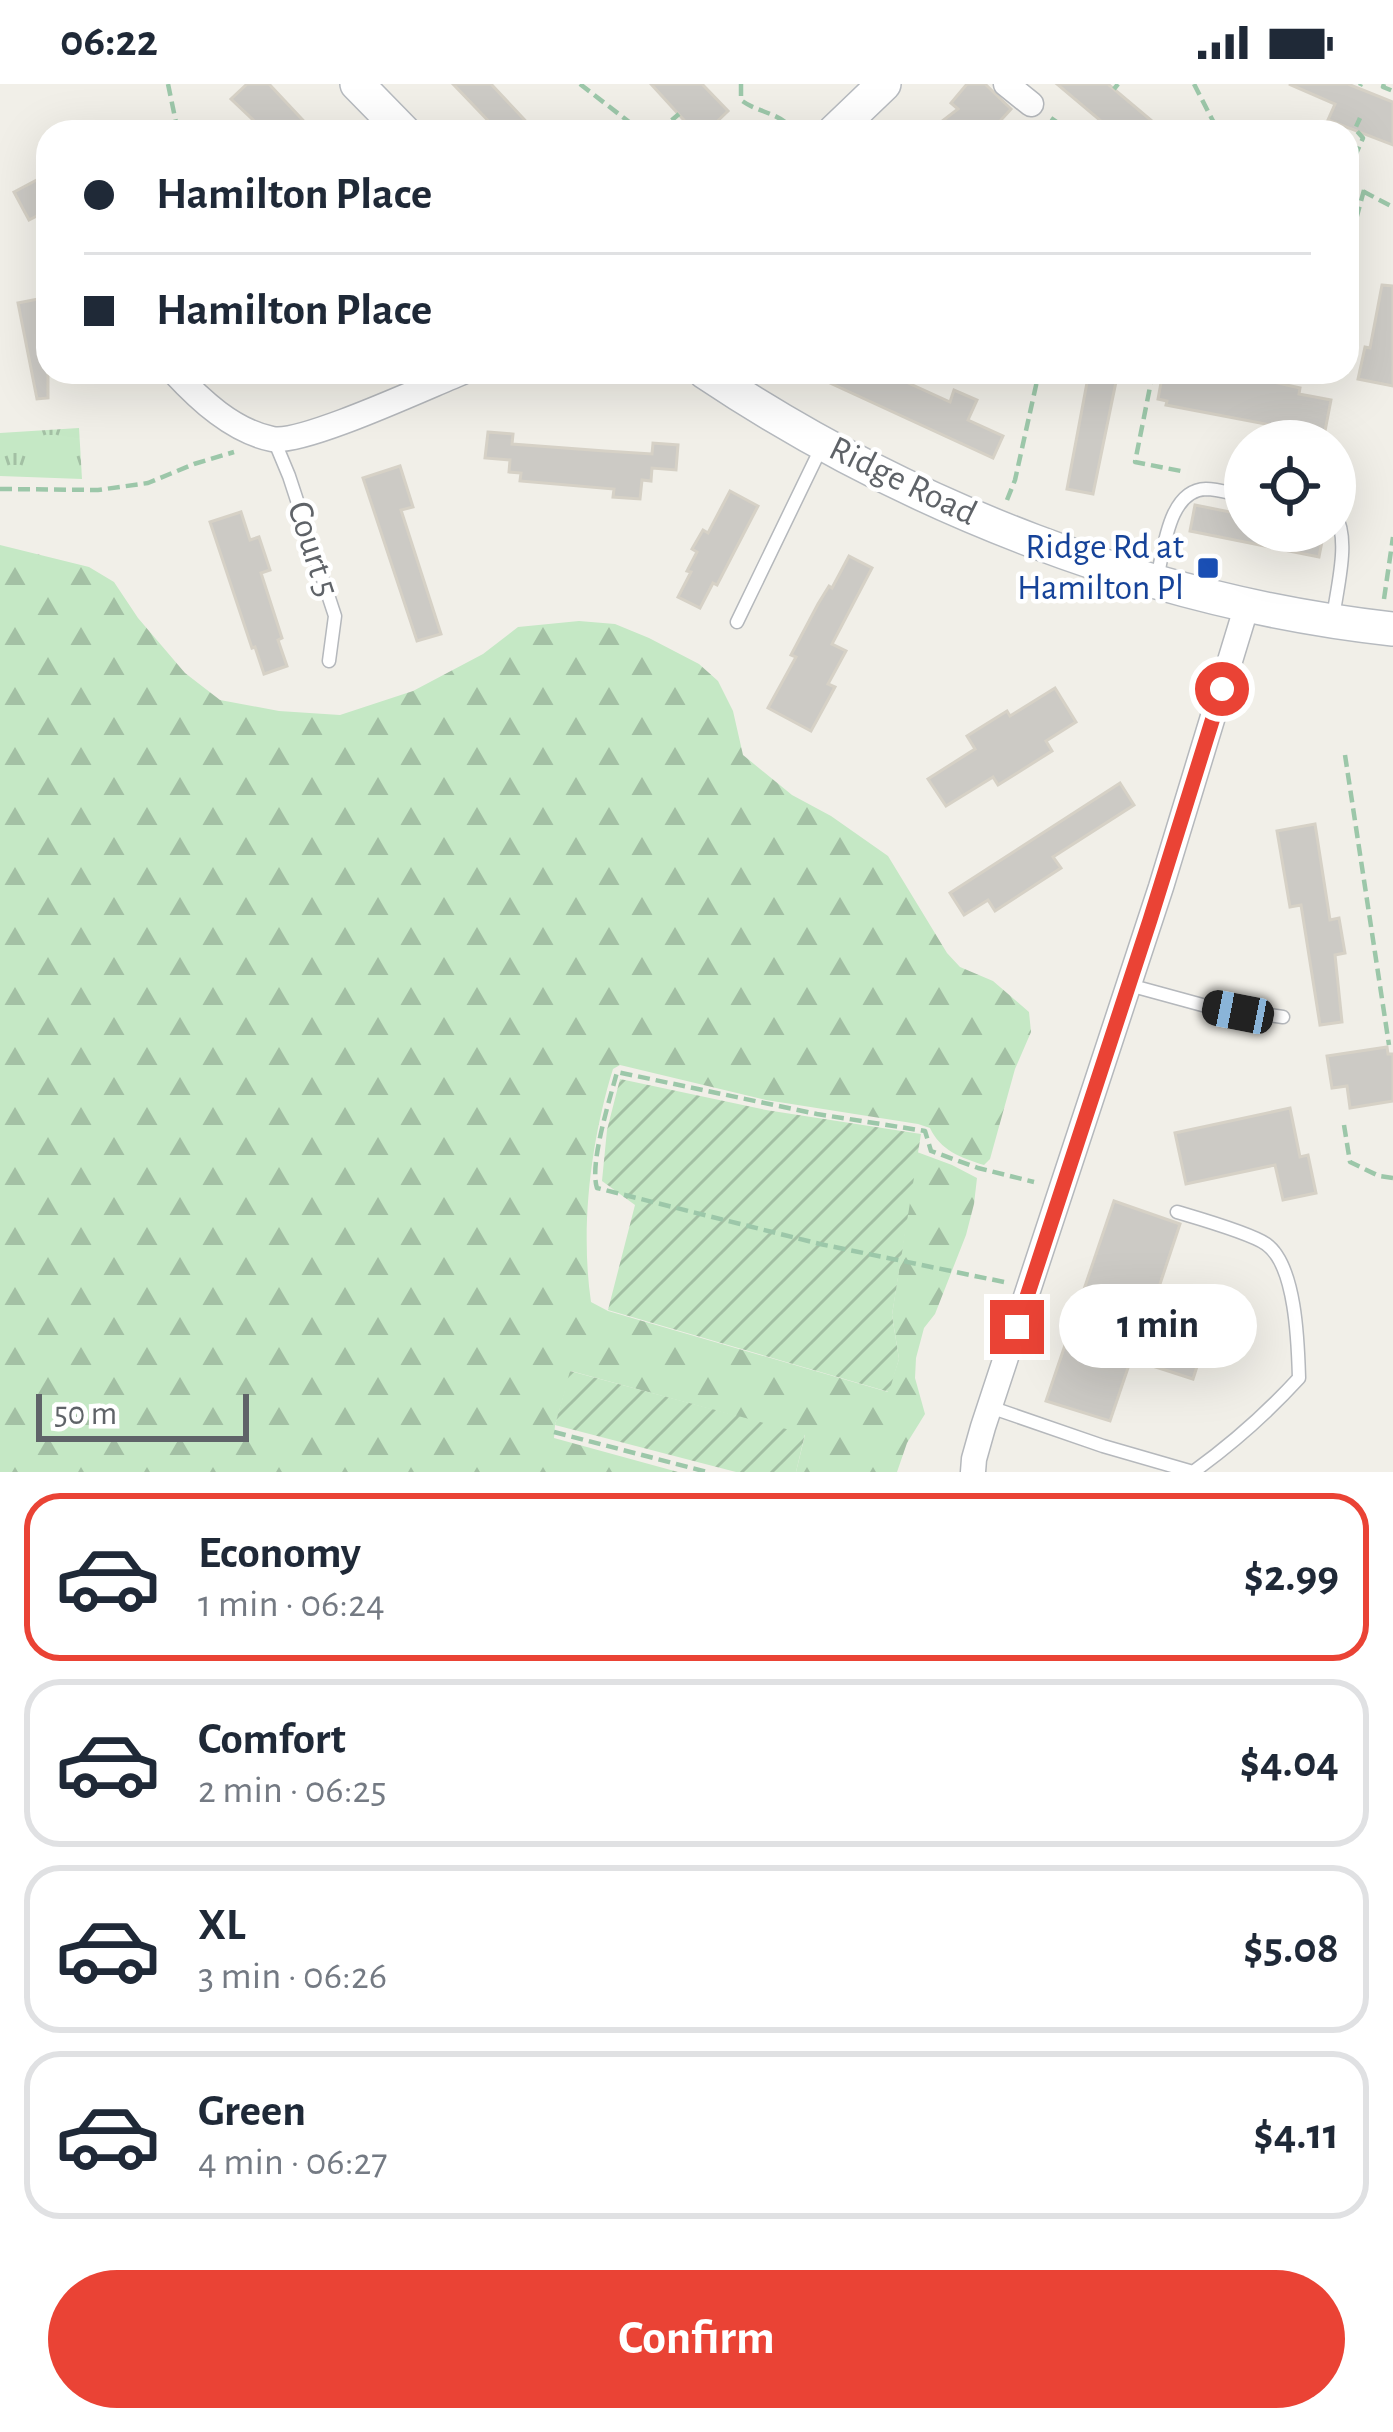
<!DOCTYPE html>
<html lang="en">
<head>
<meta charset="utf-8">
<style>
  :root { --surface:#fff; --page:#f6f6f7; --text:#1f2937; --muted:#747a83; --line:#e0e1e3; --accent:#ea4335 }
  body { margin:0; font-family:"Alegreya Sans",sans-serif; background:var(--page); color:var(--text); height:100vh; display:flex; flex-direction:column; font-size:45px; white-space:nowrap }
  * { box-sizing:border-box; margin:0 }
  p { font-size:39px; color:var(--muted) }
  .icon { flex:none; width:66px; height:66px; fill:none; stroke:currentColor; stroke-width:2; stroke-linecap:round; stroke-linejoin:round }
  .map { position:relative; height:1388px; overflow:hidden }
  .side { display:flex; flex-direction:column; background:var(--surface); flex:1 }
  .side>* { flex:none }
  .banner { position:absolute; left:36px; top:36px; width:1323px; height:264px; border-radius:36px; box-shadow:0 12px 48px #0002; display:grid; align-content:center; height:264px; padding:0 48px; background:var(--surface) }
  .buttons { position:absolute; left:1224px; top:336px; display:grid; gap:24px }
  .buttons a { display:grid; place-items:center; width:132px; height:132px; border-radius:50%; background:var(--surface); box-shadow:0 12px 48px #0002; font-size:60px }
  .scale { position:absolute; left:36px; bottom:30px; width:213px; box-sizing:border-box; padding-left:12px; border:6px solid #5f6368; border-top:0; font-size:33px; line-height:42px; white-space:nowrap; color:#5f6368; -webkit-text-stroke:9px #fff; paint-order:stroke }
  .end { position:absolute; width:54px; height:54px; margin:-27px; border:15px solid #ea4335; background:#fff; box-shadow:0 0 0 6px #fff }
  .from { border-radius:50% }
  .bubble { position:absolute; height:84px; border-radius:42px; background:var(--surface); box-shadow:0 12px 48px #0002; font-size:39px; font-weight:600; line-height:84px; text-align:center }
  .car { position:absolute; width:36px; height:72px; margin:-36px -18px; border-radius:15px; box-shadow:0 0 9px 3px #0007; background:linear-gradient(#222 24%,#8ab4d8 0 40%,#222 0 76%,#8ab4d8 0 86%,#222 0) }
  .banner b { display:flex; align-items:center; gap:42px; height:114px; font-size:45px }
  .banner b+b { border-top:3px solid var(--line) }
  .banner i { width:30px; height:30px; background:var(--text) }
  ul { padding:21px 0 0; list-style:none }
  li { display:flex; align-items:center; gap:36px; height:168px; margin:0 24px 18px; padding:0 24px; border:6px solid var(--line); border-radius:36px }
  li div { flex:1 }
  li b { display:block; font-size:45px }
  li em { font-style:normal; font-weight:600 }
  li.active { border-color:var(--accent) }
  li>.icon { width:108px; height:108px; stroke-width:1.5 }
  .action { display:flex; gap:24px; margin-top:auto; padding:24px 48px }
  .action a { flex:1; height:138px; border-radius:72px; background:var(--accent); color:#fff; font-size:48px; font-weight:600; line-height:138px; text-align:center }
  .status { display:flex; justify-content:space-between; align-items:center; height:84px; padding:0 60px; background:var(--surface); direction:ltr }
  .status svg { height:33px; fill:currentColor }
  .map>svg:first-child { display:block }
  .forest { fill:url(#forest-firs) }
  .park { fill:url(#park-tufts) }
  .garden { fill:url(#garden-furrows) }
  .building { fill:#cccac5; stroke:#d6d1c6; stroke-width:3 }
  .lines { fill:none; stroke-linecap:round; stroke-linejoin:round }
  .lane-casing { stroke:#b5b8bc; stroke-width:15 }
  .street-casing { stroke:#b5b8bc; stroke-width:27 }
  .secondary-casing { stroke:#b6babf; stroke-width:36 }
  .path { stroke:#9cc7a9; stroke-width:4.5; stroke-dasharray:12 6; stroke-linecap:butt }
  .lane { stroke:#fff; stroke-width:12 }
  .street { stroke:#fff; stroke-width:24 }
  .secondary { stroke:#fff; stroke-width:33 }
  .route { stroke:#ea4335; stroke-width:15 }
  .transit-dot { fill:#1a4fb4; stroke:#fff; stroke-width:4.5 }
  .labels { text-anchor:middle; dominant-baseline:central; stroke-width:9; stroke-linejoin:round; paint-order:stroke }
  .street-label { font-size:36px; fill:#5f6368; stroke:#fff }
  .transit-label { font-size:36px; fill:#164399; stroke:#fff; text-anchor:end }
</style>
</head>
<body>
<div class="status"><b>06:22</b><svg viewBox="0 0 49 12"><path d="M0 12V9h3v3zM5 12V6h3v6zM10 12V3h3v9zM15 12V0h3v12zM26 1h20v11H26zM47 4h2v5h-2z"/></svg></div>
<div class="map">
<svg width="1393" height="1388" viewBox="0 0 1393 1388">
  <defs>
    <pattern id="forest-firs" width="22" height="20" patternUnits="userSpaceOnUse" patternTransform="scale(3)"><rect width="22" height="20" fill="#c5e8c5"/><path d="M5 1l3.5 6h-7zM16 11l3.5 6h-7z" fill="#a3c0a4"/></pattern>
    <pattern id="park-tufts" width="24" height="20" patternUnits="userSpaceOnUse" patternTransform="scale(3)"><rect width="24" height="20" fill="#c5e8c5"/><path d="M3 7l-1-3M5 7V3M7 7l1-3M15 17l-1-3M17 17v-4M19 17l1-3" fill="none" stroke="#a3c0a4"/></pattern>
    <pattern id="garden-furrows" width="10" height="10" patternUnits="userSpaceOnUse" patternTransform="scale(3)"><rect width="10" height="10" fill="#c5e8c5"/><path d="M-1 1l2-2M0 10L10 0M9 11l2-2" fill="none" stroke="#a3c0a4"/></pattern>
  </defs>
  <rect width="100%" height="100%" fill="#f1efe8"/>
  <path class="forest" d="M 0,461 L 89,483 L 114,498 L 138,534 L 185,589 L 220,616 L 279,627 L 340,631 L 413,607 L 483,570 L 518,543 L 579,537 L 615,540 L 649,554 L 699,580 L 718,597 L 733,627 L 743,671 L 792,711 L 831,732 L 888,772 L 947,869 L 960,883 L 993,897 L 1029,928 L 1031,948 L 1015,985 L 990,1075 L 984,1081 C 961,1074 940,1066 930,1044 L 918,1040 L 766,1016 L 620,981 L 613,985 C 591,1056 580,1143 591,1218 L 608,1227 L 888,1308 L 899,1275 L 892,1231 L 917,1068 L 952,1081 L 977,1094 L 974,1120 L 966,1151 L 935,1230 L 924,1244 L 916,1274 L 915,1294 L 925,1330 L 907,1359 L 897,1388 L 796,1388 L 805,1351 L 571,1287 L 555,1341 L 554,1354 L 678,1388 L 0,1388 Z"/>
  <path class="park" d="M 79,344 L 82,395 L 0,392 L 0,349 Z"/>
  <g class="garden">
    <path d="M 620,995 L 766,1026 L 921,1050 L 892,1231 L 899,1275 L 889,1308 L 608,1226 L 635,1121 L 602,1097 L 607,1046 Z"/>
    <path d="M 570,1287 L 805,1350 L 796,1388 L 736,1388 L 555,1341 Z"/>
  </g>
  <g class="building">
    <path d="M 247,0 L 269,0 L 314,48 L 266,48 L 231,15 Z"/>
    <path d="M 453,0 L 491,0 L 536,48 L 499,48 Z"/>
    <path d="M 651,0 L 702,0 L 728,27 L 707,47 L 700,39 L 693,46 Z"/>
    <path d="M 967,0 L 985,0 L 1011,25 L 990,48 L 928,48 L 958,25 L 951,19 Z"/>
    <path d="M 1057,0 L 1108,0 L 1165,48 L 1114,48 Z"/>
    <path d="M 1289,0 L 1348,0 L 1393,18 L 1393,61 L 1328,36 L 1335,20 Z"/>
    <path d="M 48,90 L 48,126 L 29,136 L 14,108 Z"/>
    <path d="M 1382,201 L 1393,202 L 1393,302 L 1358,295 L 1365,263 L 1370,264 Z"/>
    <path d="M 48,213 L 48,314 L 37,315 L 18,219 Z"/>
    <path d="M 806,288 L 884,288 L 950,318 L 954,306 L 977,316 L 968,336 L 1003,352 L 993,374 Z"/>
    <path d="M 1089,288 L 1118,288 L 1093,410 L 1067,405 Z"/>
    <path d="M 1163,288 L 1203,296 L 1204,288 L 1228,288 L 1300,304 L 1299,310 L 1331,316 L 1325,347 L 1286,340 L 1286,344 L 1166,321 L 1167,317 L 1158,315 Z"/>
    <path d="M 488,348 L 513,350 L 512,360 L 605,367 L 652,370 L 653,359 L 678,361 L 676,386 L 652,384 L 651,397 L 642,396 L 640,415 L 613,413 L 614,405 L 520,397 L 521,389 L 509,388 L 510,376 L 485,374 Z"/>
    <path d="M 400,382 L 413,423 L 401,426 L 441,550 L 417,557 L 363,394 Z"/>
    <path d="M 730,407 L 758,422 L 717,501 L 713,499 L 700,524 L 678,513 L 691,488 L 687,487 L 697,468 L 692,465 L 703,446 L 708,449 Z"/>
    <path d="M 1195,421 L 1245,431 L 1245,447 L 1324,447 L 1319,473 L 1190,447 Z"/>
    <path d="M 241,428 L 250,456 L 259,453 L 270,486 L 261,489 L 282,554 L 278,556 L 287,582 L 264,590 L 255,563 L 252,564 L 210,438 Z"/>
    <path d="M 849,472 L 872,484 L 832,560 L 846,567 L 828,600 L 835,603 L 811,647 L 768,624 L 796,573 L 791,571 L 818,520 L 829,502 L 832,504 Z"/>
    <path d="M 1055,604 L 1076,638 L 1046,657 L 1052,667 L 998,701 L 993,693 L 946,722 L 928,695 L 975,665 L 967,652 L 1007,627 L 1010,632 Z"/>
    <path d="M 1120,699 L 1134,721 L 1053,773 L 1061,784 L 995,827 L 988,816 L 964,831 L 950,809 Z"/>
    <path d="M 1315,740 L 1330,836 L 1339,834 L 1345,869 L 1335,871 L 1342,938 L 1320,941 L 1301,821 L 1290,823 L 1277,747 Z"/>
    <path d="M 1387,963 L 1388,970 L 1393,970 L 1393,1017 L 1350,1024 L 1347,1002 L 1332,1004 L 1327,972 Z"/>
    <path d="M 1290,1024 L 1300,1073 L 1308,1071 L 1316,1109 L 1283,1116 L 1275,1081 L 1186,1100 L 1175,1049 Z"/>
    <path d="M 1114,1117 L 1180,1140 L 1149,1233 L 1207,1251 L 1193,1295 L 1131,1275 L 1110,1337 L 1046,1317 Z"/>
  </g>
  <g class="lines">
    <g class="lane-casing">
      <g id="lane">
        <path d="M 274,356 L 289,392 L 335,532 L 329,577"/>
        <path d="M 1157,494 C 1164,467 1168,406 1206,405 C 1218,405 1233,410 1245,412"/>
        <path d="M 1333,535 C 1336,507 1351,455 1335,431"/>
        <path d="M 737,538 L 823,360"/>
        <path d="M 1129,901 L 1206,922 L 1283,933"/>
        <path d="M 1177,1128 C 1197,1134 1250,1149 1266,1160 C 1296,1181 1298,1259 1299,1294 C 1266,1330 1232,1360 1193,1388"/>
        <path d="M 990,1323 L 1103,1362 L 1193,1388"/>
      </g>
    </g>
    <g class="street-casing">
      <g id="street">
        <path d="M 1006,0 L 1031,20"/>
        <path d="M 174,288 C 200,316 233,347 272,355 C 302,361 428,302 463,288"/>
        <path d="M 973,1388 L 974,1375 L 983,1343 L 1161,803 L 1247,521"/>
      </g>
    </g>
    <g class="secondary-casing">
      <g id="secondary">
        <path d="M 357,0 L 404,48"/>
        <path d="M 834,48 L 884,0"/>
        <path d="M 705,288 C 905,422 1152,519 1393,545"/>
      </g>
    </g>
    <g class="path">
      <path d="M 168,0 L 178,48"/>
      <path d="M 580,0 L 642,48"/>
      <path d="M 741,0 L 741,16 C 758,29 776,27 793,45"/>
      <path d="M 1194,0 L 1213,37 L 1225,48"/>
      <path d="M 1384,0 L 1383,3 L 1393,7"/>
      <path d="M 1360,2 L 1361,0"/>
      <path d="M 1114,5 L 1118,0"/>
      <path d="M 1051,34 L 1071,48"/>
      <path d="M 658,48 L 679,30"/>
      <path d="M 1347,90 L 1363,54 L 1355,45 L 1360,34"/>
      <path d="M 1347,99 L 1393,123"/>
      <path d="M 1347,169 L 1364,106"/>
      <path d="M 978,288 L 989,292 L 1010,288"/>
      <path d="M 1153,288 L 1135,378 L 1186,388"/>
      <path d="M 0,405 L 98,406 L 148,399 L 194,380 L 234,368"/>
      <path d="M 1007,416 L 1015,396 L 1039,288"/>
      <path d="M 1384,515 L 1393,453"/>
      <path d="M 1345,671 L 1389,961"/>
      <path d="M 1344,1041 L 1350,1078 L 1379,1092 L 1393,1094"/>
      <path d="M 1004,1198 L 820,1160 L 597,1104 C 589,1080 610,1015 617,988 L 817,1030 L 925,1047 L 931,1067 L 978,1084 L 1034,1098"/>
      <path d="M 554,1348 L 707,1388"/>
    </g>
    <use href="#lane" class="lane"/>
    <use href="#street" class="street"/>
    <use href="#secondary" class="secondary"/>
  </g>
  <g class="lines">
    <path class="route" d="M 1017,1243 L 1150,836 L 1222,605"/>
  </g>
  <rect class="transit-dot" x="1196" y="472" width="24" height="24" rx="6"/>
  <g class="labels">
    <g class="street-label">
      <text transform="translate(903 397) rotate(26)">Ridge Road</text>
      <text transform="translate(313 465) rotate(72)">Court 5</text>
    </g>
    <g class="transit-label">
      <text x="1184" y="463">Ridge Rd at<tspan x="1184" dy="41">Hamilton Pl</tspan></text>
    </g>
  </g>
</svg>
<div class="buttons">
<a><svg class="icon" aria-label="locate" viewBox="0 0 24 24"><circle cx="12" cy="12" r="6"/><path d="M12 2v4M12 18v4M2 12h4M18 12h4"/></svg></a>
</div>
<div class="scale">50 m</div>
<i class="end from" style="left:1222px;top:605px"></i>
<i class="end" style="left:1017px;top:1243px"></i>
<div class="bubble" style="left:1059px;top:1200px;width:198px">1 min</div>
<i class="car" style="left:1238px;top:928px;rotate:281deg"></i>
<div class="banner">
<b><i class="from"></i>Hamilton Place</b>
<b><i></i>Hamilton Place</b>
</div>
</div>
<section class="side">
<ul>
<li class="active"><svg class="icon" aria-label="car" viewBox="0 0 24 24"><path d="M5 17H2v-5l4-1 3-4h7l3 4 3 1v5h-3M9 17h6M6 11h13"/><circle cx="7" cy="17" r="2"/><circle cx="17" cy="17" r="2"/></svg><div><b>Economy</b><p>1 min · 06:24</p></div><em>$2.99</em></li>
<li><svg class="icon" aria-label="car" viewBox="0 0 24 24"><path d="M5 17H2v-5l4-1 3-4h7l3 4 3 1v5h-3M9 17h6M6 11h13"/><circle cx="7" cy="17" r="2"/><circle cx="17" cy="17" r="2"/></svg><div><b>Comfort</b><p>2 min · 06:25</p></div><em>$4.04</em></li>
<li><svg class="icon" aria-label="car" viewBox="0 0 24 24"><path d="M5 17H2v-5l4-1 3-4h7l3 4 3 1v5h-3M9 17h6M6 11h13"/><circle cx="7" cy="17" r="2"/><circle cx="17" cy="17" r="2"/></svg><div><b>XL</b><p>3 min · 06:26</p></div><em>$5.08</em></li>
<li><svg class="icon" aria-label="car" viewBox="0 0 24 24"><path d="M5 17H2v-5l4-1 3-4h7l3 4 3 1v5h-3M9 17h6M6 11h13"/><circle cx="7" cy="17" r="2"/><circle cx="17" cy="17" r="2"/></svg><div><b>Green</b><p>4 min · 06:27</p></div><em>$4.11</em></li>
</ul>
<div class="action"><a>Confirm</a></div>
</section>
</body>
</html>
